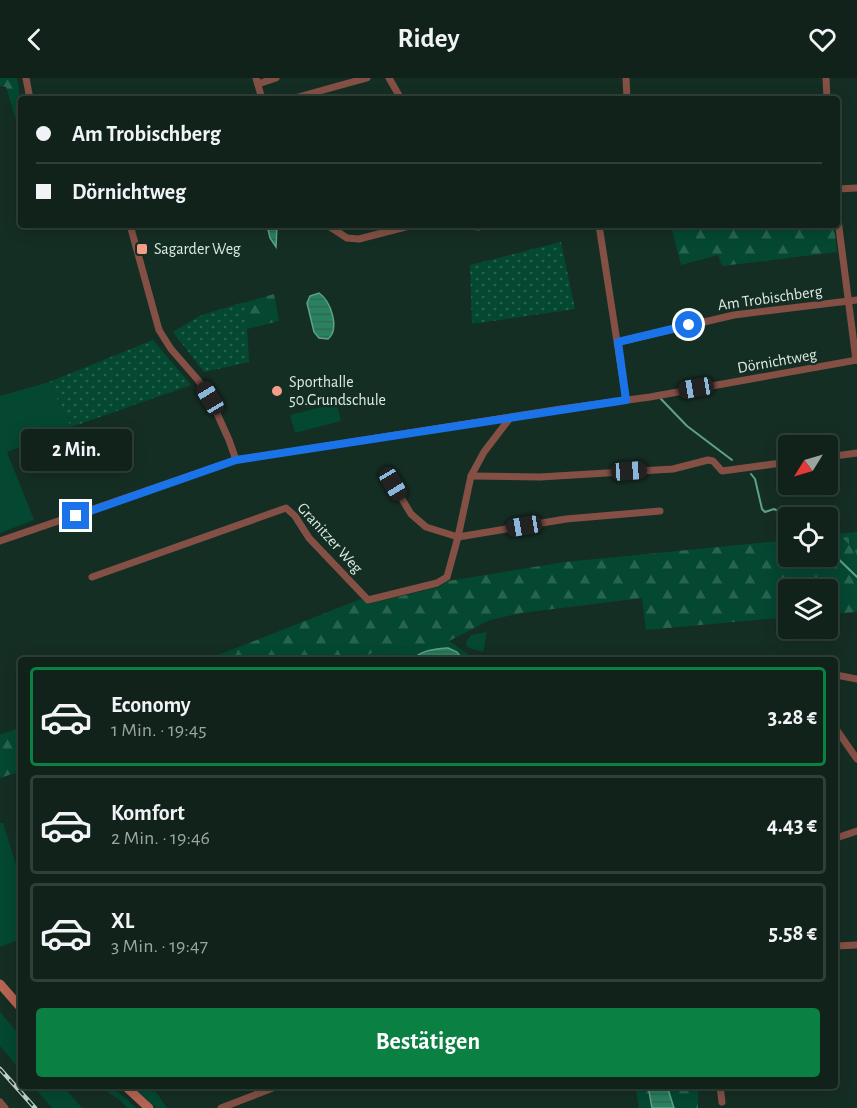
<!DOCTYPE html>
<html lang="de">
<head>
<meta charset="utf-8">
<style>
  :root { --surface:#10221a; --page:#192a23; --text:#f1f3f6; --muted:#9ca4a2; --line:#303f39; --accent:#0b8043 }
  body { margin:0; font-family:"Alegreya Sans",sans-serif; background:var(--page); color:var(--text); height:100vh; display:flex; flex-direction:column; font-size:22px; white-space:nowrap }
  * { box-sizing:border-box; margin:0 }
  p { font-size:20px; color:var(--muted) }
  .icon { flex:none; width:33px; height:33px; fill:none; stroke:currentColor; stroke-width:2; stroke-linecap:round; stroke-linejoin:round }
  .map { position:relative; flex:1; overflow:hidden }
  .panel { position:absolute; left:18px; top:579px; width:820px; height:432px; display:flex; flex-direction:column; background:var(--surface); border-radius:6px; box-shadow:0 3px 15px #0003,0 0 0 2px var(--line) }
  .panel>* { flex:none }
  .banner { position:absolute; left:18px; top:18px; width:822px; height:132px; border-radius:6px; box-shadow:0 3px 15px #0003,0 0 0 2px var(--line); display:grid; align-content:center; height:132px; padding:0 18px; background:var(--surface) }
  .needle { width:39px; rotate:233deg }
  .controls { position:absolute; left:778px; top:357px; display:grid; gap:12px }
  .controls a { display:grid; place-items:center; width:60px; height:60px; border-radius:6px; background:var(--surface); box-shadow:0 3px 15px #0003,0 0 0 2px var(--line); font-size:30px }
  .end { position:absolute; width:27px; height:27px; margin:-14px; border:8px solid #1a73e8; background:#fff; box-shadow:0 0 0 3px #fff }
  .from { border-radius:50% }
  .bubble { position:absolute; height:42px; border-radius:6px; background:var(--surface); box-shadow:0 3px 15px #0003,0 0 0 2px var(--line); font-size:20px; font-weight:600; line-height:42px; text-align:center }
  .car { position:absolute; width:18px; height:36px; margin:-18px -9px; border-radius:8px; box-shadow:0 0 4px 2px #0007; background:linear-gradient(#222 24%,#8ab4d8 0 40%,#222 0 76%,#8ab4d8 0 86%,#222 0) }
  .banner b { display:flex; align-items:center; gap:21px; height:57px; font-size:22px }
  .banner b+b { border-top:2px solid var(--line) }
  .banner i { width:15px; height:15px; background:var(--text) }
  ul { padding:10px 0 0; list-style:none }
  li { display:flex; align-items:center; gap:18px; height:99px; margin:0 12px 9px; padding:0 6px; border:3px solid var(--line); border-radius:6px }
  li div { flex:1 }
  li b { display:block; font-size:22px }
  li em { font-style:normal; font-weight:600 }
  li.selected { border-color:var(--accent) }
  li>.icon { width:54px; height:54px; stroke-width:1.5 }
  .action { display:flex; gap:12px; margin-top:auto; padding:12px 18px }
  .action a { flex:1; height:69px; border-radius:6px; background:var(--accent); color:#fff; font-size:24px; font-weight:600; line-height:69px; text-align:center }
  header { display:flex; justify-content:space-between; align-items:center; height:78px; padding:0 18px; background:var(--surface); font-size:27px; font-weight:600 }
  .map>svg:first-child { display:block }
  .grass { fill:#044832 }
  .forest { fill:url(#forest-firs) }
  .cemetery { fill:url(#cemetery-stones) }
  .park { fill:url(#park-tufts) }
  .garden { fill:url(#garden-dots) }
  .water { fill:url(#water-rules); stroke:#5ea288; stroke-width:1.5 }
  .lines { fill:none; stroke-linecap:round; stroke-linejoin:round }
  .stream { stroke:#5ea288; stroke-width:2 }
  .minor { stroke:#845045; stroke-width:7 }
  .secondary { stroke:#b66453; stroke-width:9 }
  .rail-casing { stroke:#c1d1ca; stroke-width:4.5 }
  .rail { stroke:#152e23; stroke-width:2; stroke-dasharray:7; stroke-linecap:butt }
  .route { stroke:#1a73e8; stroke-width:8 }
  .poi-dot { fill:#f49e8a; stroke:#152e23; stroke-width:2 }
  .labels { text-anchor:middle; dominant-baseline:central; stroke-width:5; stroke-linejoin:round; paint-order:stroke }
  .poi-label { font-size:16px; fill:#dcebe4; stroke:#152e23; text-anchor:start }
  .street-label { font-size:16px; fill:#dcebe4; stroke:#152e23 }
</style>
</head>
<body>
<header><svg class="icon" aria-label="back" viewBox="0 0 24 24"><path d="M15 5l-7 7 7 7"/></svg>Ridey<svg class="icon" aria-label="heart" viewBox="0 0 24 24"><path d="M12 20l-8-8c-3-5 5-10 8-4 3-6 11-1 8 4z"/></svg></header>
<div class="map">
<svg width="857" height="1030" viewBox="0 0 857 1030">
  <defs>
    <pattern id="forest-firs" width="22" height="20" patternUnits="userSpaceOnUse" patternTransform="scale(1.5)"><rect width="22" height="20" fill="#044832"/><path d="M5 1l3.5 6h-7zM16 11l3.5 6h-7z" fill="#286350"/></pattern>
    <pattern id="cemetery-stones" width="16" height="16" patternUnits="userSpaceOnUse" patternTransform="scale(1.5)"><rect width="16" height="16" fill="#044832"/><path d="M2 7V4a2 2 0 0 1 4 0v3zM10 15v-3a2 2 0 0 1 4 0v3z" fill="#286350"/></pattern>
    <pattern id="park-tufts" width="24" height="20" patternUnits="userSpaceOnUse" patternTransform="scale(1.5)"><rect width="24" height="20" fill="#044832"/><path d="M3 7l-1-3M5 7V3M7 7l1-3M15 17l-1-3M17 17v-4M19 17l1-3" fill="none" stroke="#286350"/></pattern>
    <pattern id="garden-dots" width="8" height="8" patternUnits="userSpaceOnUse" patternTransform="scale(1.5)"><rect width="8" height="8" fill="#044832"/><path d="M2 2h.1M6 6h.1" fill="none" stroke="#286350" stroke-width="1.8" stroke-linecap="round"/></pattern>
    <pattern id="water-rules" width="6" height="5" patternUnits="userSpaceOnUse" patternTransform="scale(1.5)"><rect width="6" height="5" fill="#288260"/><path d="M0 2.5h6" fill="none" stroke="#346753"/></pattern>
  </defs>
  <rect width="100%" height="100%" fill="#152e23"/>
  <g class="grass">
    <path d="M 49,304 L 71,349 L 7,374 L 34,442 L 0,455 L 0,318 Z"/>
    <path d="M 337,325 L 341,343 L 295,355 L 290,337 Z"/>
    <path d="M 449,563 L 476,582 L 355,582 L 375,574 Z"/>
    <path d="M 0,745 L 3,745 L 18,793 L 21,792 L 21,861 L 0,869 Z"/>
    <path d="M 0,934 L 21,959 L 21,993 L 0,968 Z"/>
    <path d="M 33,1008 L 63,1008 L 82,1030 L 52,1030 Z"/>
    <path d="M 99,1008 C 114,1008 126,1020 136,1030 L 127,1030 L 121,1023 Z"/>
    <path d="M 132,1008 L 152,1008 L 167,1030 L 156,1030 Z"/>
  </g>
  <g class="forest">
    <path d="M 0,0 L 17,0 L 21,26 L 21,58 L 6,9 L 0,8 Z"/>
    <path d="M 671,147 L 834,147 L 837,174 L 722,188 L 718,177 L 681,187 Z"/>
    <path d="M 274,216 L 279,243 L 247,251 L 249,284 L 173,254 L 200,238 Z"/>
    <path d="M 838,456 L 853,470 L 857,477 L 857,534 L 828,536 L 828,512 L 789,512 L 789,539 L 646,552 L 642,520 L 521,535 L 490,542 L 449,563 L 375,574 L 355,582 L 206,582 L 361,521 L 369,526 L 439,509 L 448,503 L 565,484 L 789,462 L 789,478 L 828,478 L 828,457 Z"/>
    <path d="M 21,649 L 21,693 L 0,700 L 0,657 Z"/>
    <path d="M 635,1008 L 698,1008 L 698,1030 L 639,1030 Z"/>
  </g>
  <path class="cemetery" d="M 857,454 L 857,477 L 853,470 L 838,456 Z"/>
  <path class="park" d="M 487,554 L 483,574 L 467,569 L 466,564 L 471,557 Z"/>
  <g class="garden">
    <path d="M 561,164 L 575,231 L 472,246 L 470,187 Z"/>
    <path d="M 244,224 L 249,284 L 204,294 L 173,254 L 200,238 Z"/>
    <path d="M 153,262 L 191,307 L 71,349 L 49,304 Z"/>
  </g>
  <g class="water">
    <path d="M 267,147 L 277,147 L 276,169 L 270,160 Z"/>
    <path d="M 319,215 C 331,223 340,251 328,261 L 319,260 L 314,254 L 307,225 L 310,218 Z"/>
    <path d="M 448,570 L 457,574 L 463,582 L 413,582 C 420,572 436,571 448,570 Z"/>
    <path d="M 648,1008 L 662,1008 L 668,1011 L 674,1030 L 652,1030 Z"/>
  </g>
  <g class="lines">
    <g class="stream">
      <path d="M 661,321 L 687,348 L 732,382"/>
      <path d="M 751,396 L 755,401 L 762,431 L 765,434 L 774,431 L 793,440"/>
      <path d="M 828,471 L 857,499"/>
    </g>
    <g class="minor">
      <path d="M 26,0 L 30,21"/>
      <path d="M 256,0 L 262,21"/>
      <path d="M 389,0 L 401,21"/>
      <path d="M 626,0 L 627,21"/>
      <path d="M 826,0 L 827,21"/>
      <path d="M 258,6 L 276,0"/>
      <path d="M 291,21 L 367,0"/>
      <path d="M 837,111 L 857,110"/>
      <path d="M 837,134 L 856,282"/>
      <path d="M 130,147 L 159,252 L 171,271 L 198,302 L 210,320 L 229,362 L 236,382"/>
      <path d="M 327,147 L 347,160 L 359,161 L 413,147"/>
      <path d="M 463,147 L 478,149 L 486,147"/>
      <path d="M 599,147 L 626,322"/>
      <path d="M 618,264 L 734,237 L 857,222"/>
      <path d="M 828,379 L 857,375"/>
      <path d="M 391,395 L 393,406 L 411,436 L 426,449 L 458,459 L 566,441 L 660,433"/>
      <path d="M 471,398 L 540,399 L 673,391 L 708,382 L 713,383 L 722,393 L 789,384"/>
      <path d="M 0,463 L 236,382 L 561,331 L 650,319 L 857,282"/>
      <path d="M 92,499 L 286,430 L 295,438 L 309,460 L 368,522 L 437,505 L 447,499 L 458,459 L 471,398 L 484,374 L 510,340"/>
      <path d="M 836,597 L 857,601"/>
      <path d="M 836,651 L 857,681"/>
      <path d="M 836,760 L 857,753"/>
      <path d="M 836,868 L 857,867"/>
      <path d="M 720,1008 L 722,1024"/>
      <path d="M 0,1024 L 5,1030"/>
      <path d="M 221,1030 L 278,1008"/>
    </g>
    <g class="secondary">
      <path d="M 0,906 L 21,930"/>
      <path d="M 125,1008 L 149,1030"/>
    </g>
    <g class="rail-casing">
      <path id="rail" d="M 0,991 L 35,1030"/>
    </g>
    <use href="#rail" class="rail"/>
  </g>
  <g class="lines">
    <path class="route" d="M 76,438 L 236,382 L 626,322 L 618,264 L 689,247"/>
  </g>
  <g class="poi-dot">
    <rect x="136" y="165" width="12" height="12" rx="3"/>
    <circle cx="277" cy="313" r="6"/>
  </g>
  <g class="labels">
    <g class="poi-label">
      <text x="154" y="171">Sagarder Weg</text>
      <text x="289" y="304">Sporthalle<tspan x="289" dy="18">50.Grundschule</tspan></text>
    </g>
    <g class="street-label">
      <text transform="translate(770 220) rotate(-8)">Am Trobischberg</text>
      <text transform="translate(777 283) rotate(-10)">Dörnichtweg</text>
      <text transform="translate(330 460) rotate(48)">Granitzer Weg</text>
    </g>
  </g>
</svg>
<div class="controls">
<a><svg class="needle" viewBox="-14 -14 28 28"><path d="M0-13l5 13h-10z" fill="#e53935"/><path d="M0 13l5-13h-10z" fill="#9ca4a2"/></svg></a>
<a><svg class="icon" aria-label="locate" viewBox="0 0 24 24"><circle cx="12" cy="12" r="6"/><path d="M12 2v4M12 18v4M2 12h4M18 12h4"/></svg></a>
<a><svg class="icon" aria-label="layers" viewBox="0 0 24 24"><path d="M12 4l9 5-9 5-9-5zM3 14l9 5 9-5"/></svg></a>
</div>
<i class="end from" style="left:689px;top:247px"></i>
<i class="end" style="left:76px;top:438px"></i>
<div class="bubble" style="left:21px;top:351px;width:111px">2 Min.</div>
<i class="car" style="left:696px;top:310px;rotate:260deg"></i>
<i class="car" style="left:210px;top:320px;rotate:329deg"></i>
<i class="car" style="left:629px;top:393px;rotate:86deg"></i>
<i class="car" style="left:393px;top:406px;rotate:149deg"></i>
<i class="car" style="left:524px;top:448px;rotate:261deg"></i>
<div class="banner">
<b><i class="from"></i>Am Trobischberg</b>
<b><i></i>Dörnichtweg</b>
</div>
<section class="panel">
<ul>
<li class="selected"><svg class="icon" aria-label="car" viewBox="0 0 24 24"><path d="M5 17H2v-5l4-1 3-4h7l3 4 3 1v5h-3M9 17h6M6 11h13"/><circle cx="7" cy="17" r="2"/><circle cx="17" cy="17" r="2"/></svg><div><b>Economy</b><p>1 Min. · 19:45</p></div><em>3.28 €</em></li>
<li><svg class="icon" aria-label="car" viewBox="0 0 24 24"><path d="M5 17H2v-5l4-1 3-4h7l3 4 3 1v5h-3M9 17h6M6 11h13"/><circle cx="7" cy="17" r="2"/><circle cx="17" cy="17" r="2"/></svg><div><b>Komfort</b><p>2 Min. · 19:46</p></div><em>4.43 €</em></li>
<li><svg class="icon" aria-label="car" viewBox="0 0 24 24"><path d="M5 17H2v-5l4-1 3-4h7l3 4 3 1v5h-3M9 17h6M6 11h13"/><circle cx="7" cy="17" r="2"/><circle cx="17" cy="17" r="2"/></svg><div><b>XL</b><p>3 Min. · 19:47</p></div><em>5.58 €</em></li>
</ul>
<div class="action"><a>Bestätigen</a></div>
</section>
</div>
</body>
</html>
